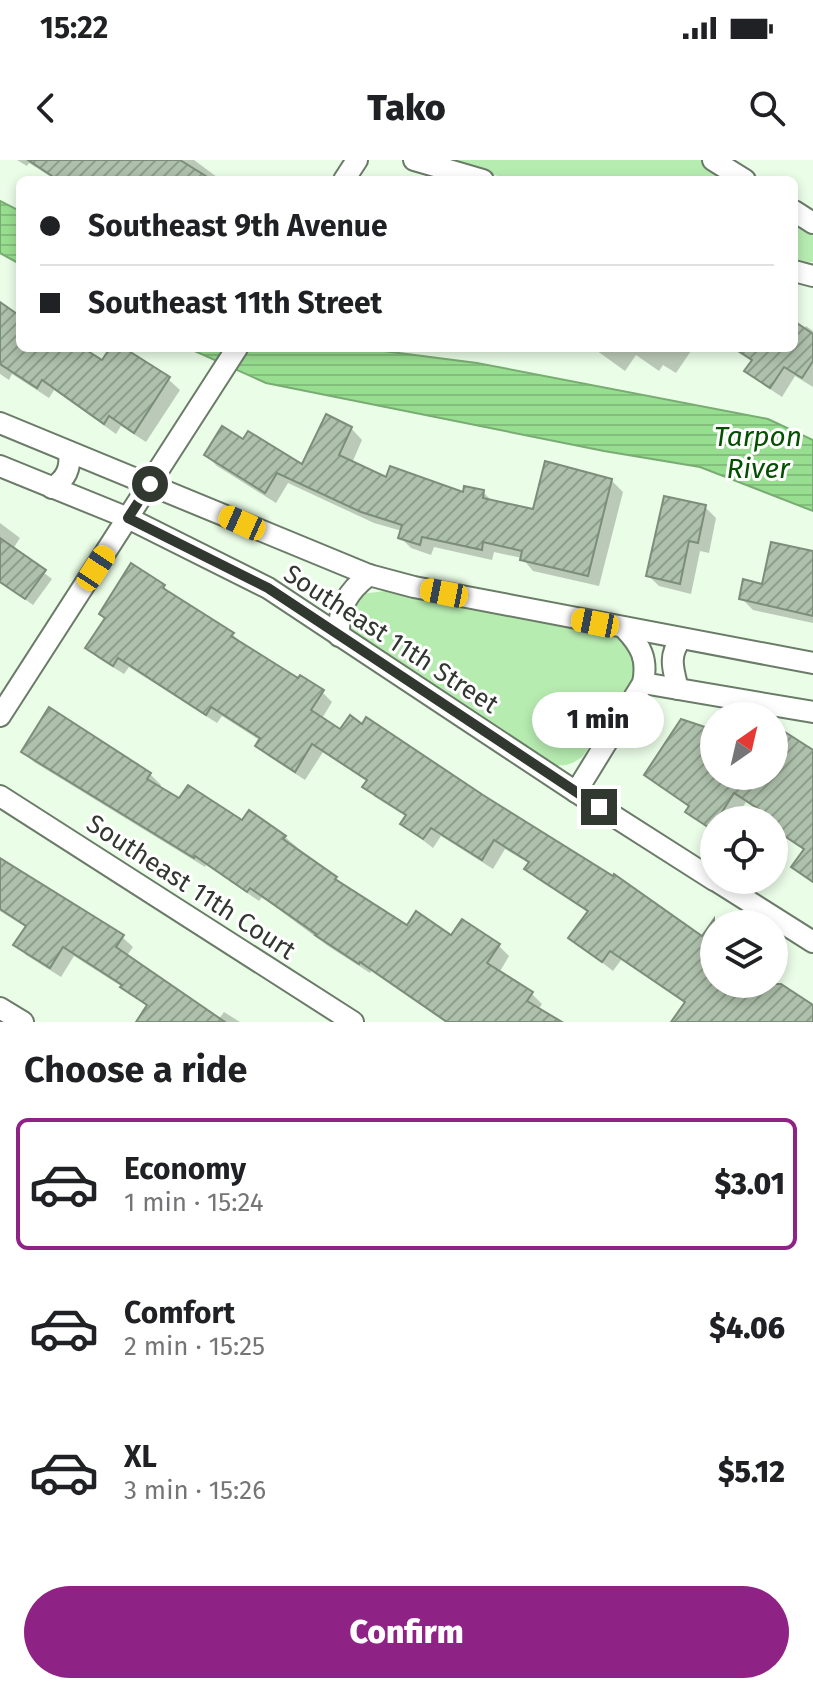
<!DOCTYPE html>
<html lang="en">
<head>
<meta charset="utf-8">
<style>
  :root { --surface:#fff; --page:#f6f6f6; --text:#202124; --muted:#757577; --line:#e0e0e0; --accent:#8f2285 }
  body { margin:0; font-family:"Fira Sans",sans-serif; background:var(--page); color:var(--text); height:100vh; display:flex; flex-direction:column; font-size:30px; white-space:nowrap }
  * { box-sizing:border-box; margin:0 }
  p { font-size:26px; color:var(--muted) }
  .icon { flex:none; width:44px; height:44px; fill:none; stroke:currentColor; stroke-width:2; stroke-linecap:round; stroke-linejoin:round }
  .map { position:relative; height:862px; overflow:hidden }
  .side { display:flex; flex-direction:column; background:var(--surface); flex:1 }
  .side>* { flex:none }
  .top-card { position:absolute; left:16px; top:16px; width:782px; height:176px; border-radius:12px; box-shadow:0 4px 12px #0003; display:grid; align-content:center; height:176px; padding:0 24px; background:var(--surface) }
  .needle { width:52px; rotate:34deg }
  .tools { position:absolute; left:700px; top:542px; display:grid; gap:16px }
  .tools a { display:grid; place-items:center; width:88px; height:88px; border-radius:50%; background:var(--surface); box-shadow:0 4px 12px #0003; font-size:40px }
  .end { position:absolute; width:36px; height:36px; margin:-18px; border:10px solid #30382f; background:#fff; box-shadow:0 0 0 4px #fff }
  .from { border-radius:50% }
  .bubble { position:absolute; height:56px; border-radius:28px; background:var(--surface); box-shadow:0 4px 12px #0003; font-size:26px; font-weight:800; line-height:56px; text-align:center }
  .car { position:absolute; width:24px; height:48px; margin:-24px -12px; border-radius:10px; box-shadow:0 0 6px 2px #0007; background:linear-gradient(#f5c518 24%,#345 0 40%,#f5c518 0 76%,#345 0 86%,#f5c518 0) }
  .top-card b { display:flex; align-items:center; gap:28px; height:76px; font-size:30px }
  .top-card b+b { border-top:2px solid var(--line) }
  .top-card i { width:20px; height:20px; background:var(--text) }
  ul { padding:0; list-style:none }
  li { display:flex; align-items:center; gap:24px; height:132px; margin:0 16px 12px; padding:0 8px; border:4px solid transparent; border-radius:12px }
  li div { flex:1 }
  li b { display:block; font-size:30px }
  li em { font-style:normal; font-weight:800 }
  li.current { border-color:var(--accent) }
  li>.icon { width:72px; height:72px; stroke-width:1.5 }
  h2 { padding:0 24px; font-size:36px; line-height:96px }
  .button { display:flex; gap:16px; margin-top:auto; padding:16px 24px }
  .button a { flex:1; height:92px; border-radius:48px; background:var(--accent); color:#fff; font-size:32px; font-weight:800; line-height:92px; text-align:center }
  .status { display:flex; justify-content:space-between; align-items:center; height:56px; padding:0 40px; background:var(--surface); direction:ltr }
  .status svg { height:22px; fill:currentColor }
  header { display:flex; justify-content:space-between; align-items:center; height:104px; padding:0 24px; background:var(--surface); font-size:36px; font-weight:800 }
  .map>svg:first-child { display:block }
  .green { fill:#b7ecb1 }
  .water { fill:url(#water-rules); stroke:#79ac73; stroke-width:2 }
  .shadow { fill:#0003 }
  .building { fill:url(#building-hatch); stroke:#7c8e7a; stroke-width:2 }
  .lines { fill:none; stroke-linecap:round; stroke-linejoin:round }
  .street-casing { stroke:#6a7b68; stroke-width:24 }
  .street { stroke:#fff; stroke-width:20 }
  .route { stroke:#30382f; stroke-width:10 }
  .labels { text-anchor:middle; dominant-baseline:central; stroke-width:6; stroke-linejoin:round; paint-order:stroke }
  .street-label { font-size:26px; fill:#30382f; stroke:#fff }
  .water-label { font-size:28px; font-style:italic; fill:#045000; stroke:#fff }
</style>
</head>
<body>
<div class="status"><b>15:22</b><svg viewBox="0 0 49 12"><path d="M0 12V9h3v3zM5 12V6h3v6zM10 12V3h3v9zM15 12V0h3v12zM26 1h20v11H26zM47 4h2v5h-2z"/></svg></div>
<header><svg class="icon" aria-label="back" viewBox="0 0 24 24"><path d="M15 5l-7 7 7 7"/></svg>Tako<svg class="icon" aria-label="search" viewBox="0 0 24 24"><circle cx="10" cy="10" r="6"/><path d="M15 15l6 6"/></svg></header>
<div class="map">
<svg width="813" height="862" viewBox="0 0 813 862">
  <defs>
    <pattern id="water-rules" width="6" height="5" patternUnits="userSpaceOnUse" patternTransform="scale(2)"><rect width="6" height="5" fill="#98de90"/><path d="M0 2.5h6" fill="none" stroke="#83bf7c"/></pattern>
    <pattern id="building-hatch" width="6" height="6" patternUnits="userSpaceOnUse" patternTransform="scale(2)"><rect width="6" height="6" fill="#aec1ac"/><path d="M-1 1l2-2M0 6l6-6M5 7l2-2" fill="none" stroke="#8e9e8c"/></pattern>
  </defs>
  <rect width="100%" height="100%" fill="#eafde7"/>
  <g class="green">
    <path d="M 443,0 L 703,0 L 734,20 L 512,20 Z"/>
    <path d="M 794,58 L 813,71 L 813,102 L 794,101 Z"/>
    <path d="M 385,431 L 602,471 L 619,477 L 630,486 L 636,508 L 630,523 L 583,596 C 573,604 565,607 551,605 L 351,472 C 348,455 351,448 361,434 Z"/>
  </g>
  <g class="water">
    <path d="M 0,41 L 20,51 L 20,104 L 0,93 Z"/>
    <path d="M 188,188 L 360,188 L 477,203 L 768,259 L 813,280 L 813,351 L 700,307 L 604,291 L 266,223 Z"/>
  </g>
  <g class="shadow">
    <path d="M 17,0 L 194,0 L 221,20 L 56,20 L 29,3 L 27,6 Z"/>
    <path d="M 0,145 L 20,158 L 20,188 L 79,188 L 102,203 L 112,188 L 121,188 L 168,219 L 180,230 L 146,282 L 121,266 L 116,274 L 54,230 L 49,238 L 12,214 L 9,220 L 0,214 Z"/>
    <path d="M 794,164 L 803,170 L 806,166 L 813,171 L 813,227 L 795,216 L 782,237 L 758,221 L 747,211 L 753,202 L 731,188 L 794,188 Z"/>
    <path d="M 593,188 L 693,188 L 676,213 L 663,205 L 659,211 L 636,195 L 625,211 Z"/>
    <path d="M 351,268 L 362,280 L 352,303 L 387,319 L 464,335 L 483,332 L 494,343 L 534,351 L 611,320 L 623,332 L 599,426 L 533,411 L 522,398 L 494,392 L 492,400 L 434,387 L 431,395 L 411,388 L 400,377 L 402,371 L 374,363 L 288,323 L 276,343 L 217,306 L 206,295 L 244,282 L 303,307 Z"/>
    <path d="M 705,347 L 716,358 L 709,393 L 700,391 L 691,434 L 659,426 L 648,415 Z"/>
    <path d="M 0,363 L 20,378 L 13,389 L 52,419 L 33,445 L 12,430 L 0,414 Z"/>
    <path d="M 813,393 L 813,463 L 753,450 L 741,438 Z"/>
    <path d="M 132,406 L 164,427 L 174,437 L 232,474 L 243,484 L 299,521 L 322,532 L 332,542 L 321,560 L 714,786 L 714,824 L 774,823 L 813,848 L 813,862 L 680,862 L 686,844 L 621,800 L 613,811 L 571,778 L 589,753 L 537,719 L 527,709 L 530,704 L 505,689 L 493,709 L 441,676 L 433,688 L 402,664 L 407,657 L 375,637 L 365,627 L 368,622 L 323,592 L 305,620 L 268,596 L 258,586 L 261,581 L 222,556 L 217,563 L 129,507 L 124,514 L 98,498 L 88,488 L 107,459 Z"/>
    <path d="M 714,572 L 714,616 L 774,616 L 774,578 L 813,599 L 813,723 L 794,707 L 805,691 L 774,670 L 774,660 L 766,660 L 768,657 L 746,642 L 734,660 L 714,660 L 714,673 L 688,652 L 690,648 L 647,614 Z"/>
    <path d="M 23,591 L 150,614 L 161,625 L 159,628 L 180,641 L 285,677 L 346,729 L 407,768 L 499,786 L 509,796 L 499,813 L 531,833 L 542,844 L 538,850 L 556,862 L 445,862 L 371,811 L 370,813 L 328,786 L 262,737 L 259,741 L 206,705 L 205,707 L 34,602 Z"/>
    <path d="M 0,700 L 122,777 L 133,787 L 126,797 L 218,860 L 224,852 L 240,862 L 138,862 L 148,847 L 124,828 L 74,796 L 61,817 L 26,795 L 16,784 L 27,768 L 0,751 Z"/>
  </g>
  <g class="building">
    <path d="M 28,0 L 180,0 L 212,20 L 58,20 Z"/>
    <path d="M 0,142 L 20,156 L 20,188 L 83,188 L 102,200 L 110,188 L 124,188 L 170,217 L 134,273 L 109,256 L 104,264 L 42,220 L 37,228 L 0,204 Z"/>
    <path d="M 794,161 L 813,174 L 813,201 L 802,218 L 784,207 L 770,228 L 744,211 L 752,200 L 734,188 L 794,188 Z"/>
    <path d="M 326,254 L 352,267 L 339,295 L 386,317 L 390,306 L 463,332 L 464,326 L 484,330 L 483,338 L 533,349 L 545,301 L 612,319 L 588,416 L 520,400 L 522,391 L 483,382 L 482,390 L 422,377 L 420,385 L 398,378 L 402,365 L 361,352 L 277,313 L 265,333 L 204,295 L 222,266 L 243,279 L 248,271 L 302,304 Z"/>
    <path d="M 664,336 L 706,345 L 698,383 L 689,381 L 680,424 L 646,416 Z"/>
    <path d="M 0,378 L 46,410 L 25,439 L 0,422 Z"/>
    <path d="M 771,382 L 813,391 L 813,456 L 739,439 L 743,419 L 762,424 Z"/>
    <path d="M 131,403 L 165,425 L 163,428 L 234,473 L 231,476 L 298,518 L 300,515 L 324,530 L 311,550 L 340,569 L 350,555 L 362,564 L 366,557 L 483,635 L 613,716 L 614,714 L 702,776 L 714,759 L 714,824 L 781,824 L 813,845 L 813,862 L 671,862 L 685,842 L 610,791 L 602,802 L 568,778 L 588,751 L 524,709 L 529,702 L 494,680 L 482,700 L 431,668 L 423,679 L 400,664 L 406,655 L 362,627 L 367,620 L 312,584 L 295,612 L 255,586 L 260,578 L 211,547 L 206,555 L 118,498 L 113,506 L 85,488 L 105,458 L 99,454 Z"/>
    <path d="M 49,547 L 151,613 L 147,619 L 179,638 L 188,625 L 242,660 L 249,650 L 286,676 L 283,679 L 337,717 L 335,719 L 407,765 L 416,751 L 451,775 L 462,759 L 500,784 L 487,803 L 533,832 L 527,841 L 562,862 L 447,862 L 360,802 L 359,804 L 315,775 L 316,774 L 250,728 L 247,732 L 195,696 L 194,698 L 21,592 Z"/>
    <path d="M 681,559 L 714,570 L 714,616 L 774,616 L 774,565 L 813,590 L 813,722 L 791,707 L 804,689 L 774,669 L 774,659 L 734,633 L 717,660 L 714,660 L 711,669 L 685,652 L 689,646 L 644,615 Z"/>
    <path d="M 0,698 L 124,775 L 116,787 L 225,862 L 136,862 L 147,845 L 120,827 L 122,825 L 63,787 L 50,808 L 13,785 L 26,766 L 0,749 Z"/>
  </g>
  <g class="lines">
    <g class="street-casing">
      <g id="street">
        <path d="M 414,0 L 483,20"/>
        <path d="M 713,0 L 745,20"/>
        <path d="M 344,20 L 357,0"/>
        <path d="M 794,51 L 813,63"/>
        <path d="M 794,111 L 813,116"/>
        <path d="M 0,263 L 369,415 L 414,427 L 813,503"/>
        <path d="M 0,306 L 128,358 L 268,428 L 576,632 L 714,720"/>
        <path d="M 52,328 C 66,319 71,309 69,292"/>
        <path d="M 339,476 C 338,448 347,432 369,415"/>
        <path d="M 643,523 L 813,552"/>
        <path d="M 678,529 C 673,509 668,496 681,479"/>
        <path d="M 0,556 L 237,188"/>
        <path d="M 576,632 L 643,523 C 648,499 641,486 625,469"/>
        <path d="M 0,636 L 353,862"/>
        <path d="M 715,720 L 813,782"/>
        <path d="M 0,848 L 23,862"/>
      </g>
    </g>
    <use href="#street" class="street"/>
  </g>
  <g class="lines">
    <path class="route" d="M 150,324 L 128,358 L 268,428 L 599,647"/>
  </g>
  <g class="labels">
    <g class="street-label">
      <text transform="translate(391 479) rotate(33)">Southeast 11th Street</text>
      <text transform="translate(191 727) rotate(33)">Southeast 11th Court</text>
    </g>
    <g class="water-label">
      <text x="758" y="276">Tarpon<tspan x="758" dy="32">River</tspan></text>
    </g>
  </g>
</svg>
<div class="tools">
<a><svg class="needle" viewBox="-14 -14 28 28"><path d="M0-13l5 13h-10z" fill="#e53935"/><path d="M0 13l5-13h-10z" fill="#757577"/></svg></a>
<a><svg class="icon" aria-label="locate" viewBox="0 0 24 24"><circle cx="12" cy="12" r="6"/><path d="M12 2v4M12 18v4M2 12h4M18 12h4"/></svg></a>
<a><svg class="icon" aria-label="layers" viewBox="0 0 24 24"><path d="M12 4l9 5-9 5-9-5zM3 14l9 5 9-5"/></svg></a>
</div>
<i class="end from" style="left:150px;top:324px"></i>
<i class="end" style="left:599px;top:647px"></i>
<div class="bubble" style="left:532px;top:532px;width:132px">1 min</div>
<i class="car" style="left:242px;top:363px;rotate:294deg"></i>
<i class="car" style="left:96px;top:408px;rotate:33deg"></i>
<i class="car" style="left:444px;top:433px;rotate:281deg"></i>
<i class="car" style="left:595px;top:463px;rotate:281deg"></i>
<div class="top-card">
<b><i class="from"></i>Southeast 9th Avenue</b>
<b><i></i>Southeast 11th Street</b>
</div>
</div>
<section class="side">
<h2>Choose a ride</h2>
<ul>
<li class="current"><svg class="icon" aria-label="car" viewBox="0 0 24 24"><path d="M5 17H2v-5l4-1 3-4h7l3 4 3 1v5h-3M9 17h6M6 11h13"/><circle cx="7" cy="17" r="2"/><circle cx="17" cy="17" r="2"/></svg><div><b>Economy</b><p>1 min · 15:24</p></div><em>$3.01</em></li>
<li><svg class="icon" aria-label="car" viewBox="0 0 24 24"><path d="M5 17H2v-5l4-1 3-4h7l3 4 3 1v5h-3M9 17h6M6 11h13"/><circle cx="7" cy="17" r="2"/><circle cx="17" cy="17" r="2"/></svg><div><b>Comfort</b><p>2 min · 15:25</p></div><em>$4.06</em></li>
<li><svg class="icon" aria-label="car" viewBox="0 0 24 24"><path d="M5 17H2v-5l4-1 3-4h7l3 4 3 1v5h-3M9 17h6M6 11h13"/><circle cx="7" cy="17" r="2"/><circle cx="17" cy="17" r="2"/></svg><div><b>XL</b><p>3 min · 15:26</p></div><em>$5.12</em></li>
</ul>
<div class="button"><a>Confirm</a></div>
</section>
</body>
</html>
